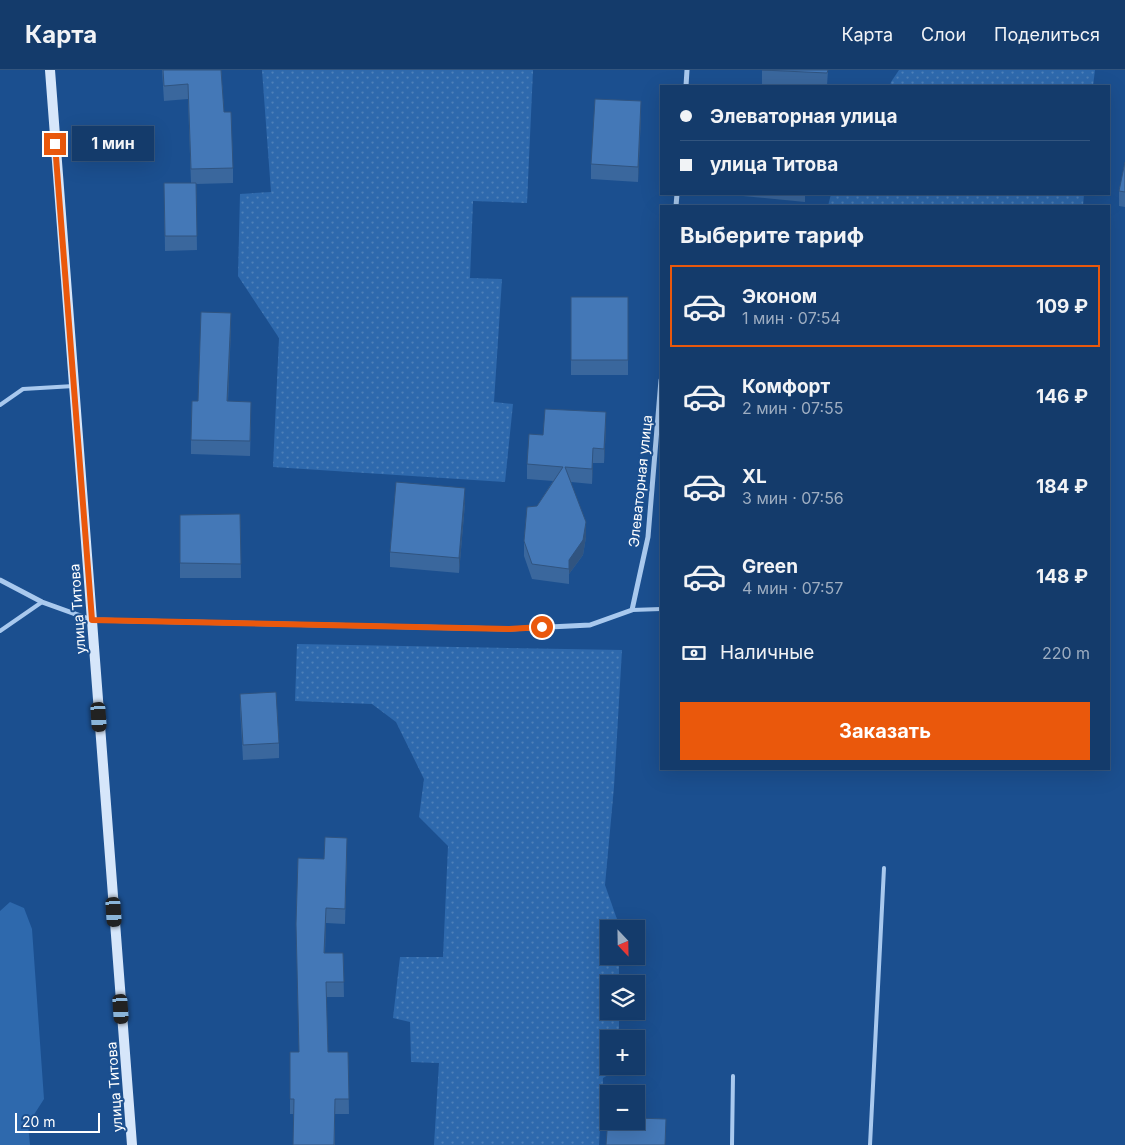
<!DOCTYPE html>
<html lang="ru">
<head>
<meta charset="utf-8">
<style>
  :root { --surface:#143b6b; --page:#214673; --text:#f1f3f6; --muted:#9dadc1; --line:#33557e; --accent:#ea580c }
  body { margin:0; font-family:Inter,sans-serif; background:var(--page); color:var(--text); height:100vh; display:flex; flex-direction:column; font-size:19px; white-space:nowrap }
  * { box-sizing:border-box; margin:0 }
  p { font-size:16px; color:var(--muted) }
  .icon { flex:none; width:28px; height:28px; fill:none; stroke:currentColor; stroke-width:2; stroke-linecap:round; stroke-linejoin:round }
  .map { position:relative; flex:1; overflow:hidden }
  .details { position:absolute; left:660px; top:135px; width:450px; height:565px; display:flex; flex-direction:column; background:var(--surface); border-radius:0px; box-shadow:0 5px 20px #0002,0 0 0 1px var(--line) }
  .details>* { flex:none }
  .banner { position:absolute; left:660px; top:15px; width:450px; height:110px; border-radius:0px; box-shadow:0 5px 20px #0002,0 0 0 1px var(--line); display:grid; align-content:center; height:110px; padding:0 20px; background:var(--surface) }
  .needle { width:32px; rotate:158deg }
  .fabs { position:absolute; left:600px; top:850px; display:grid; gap:10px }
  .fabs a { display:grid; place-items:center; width:45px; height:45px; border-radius:0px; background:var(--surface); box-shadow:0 5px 20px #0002,0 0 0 1px var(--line); font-size:25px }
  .scale { position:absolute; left:15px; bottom:12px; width:85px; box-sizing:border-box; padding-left:5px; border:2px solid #fff; border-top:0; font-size:14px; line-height:18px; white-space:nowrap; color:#fff; -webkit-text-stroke:4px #1b4f8f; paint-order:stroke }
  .end { position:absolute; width:22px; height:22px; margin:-11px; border:6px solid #ea580c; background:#fff; box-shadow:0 0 0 2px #fff }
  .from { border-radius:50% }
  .bubble { position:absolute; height:35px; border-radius:0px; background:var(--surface); box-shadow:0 5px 20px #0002,0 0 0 1px var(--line); font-size:16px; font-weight:700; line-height:35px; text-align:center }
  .car { position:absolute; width:15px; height:30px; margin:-15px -8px; border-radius:6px; box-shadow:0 0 4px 1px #0007; background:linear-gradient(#222 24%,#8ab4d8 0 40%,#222 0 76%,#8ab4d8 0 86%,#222 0) }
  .banner b { display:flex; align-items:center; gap:18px; height:48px; font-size:19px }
  .banner b+b { border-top:1px solid var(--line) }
  .banner i { width:12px; height:12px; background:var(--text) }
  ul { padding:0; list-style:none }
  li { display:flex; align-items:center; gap:15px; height:82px; margin:0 10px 8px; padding:0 10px; border:2px solid transparent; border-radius:0px }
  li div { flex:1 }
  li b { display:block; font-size:19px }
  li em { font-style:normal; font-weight:700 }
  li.on { border-color:var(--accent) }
  li>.icon { width:45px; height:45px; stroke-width:1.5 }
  h2 { padding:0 20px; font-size:22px; line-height:60px }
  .pay { display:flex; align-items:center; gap:12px; height:55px; padding:0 20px; font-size:19px }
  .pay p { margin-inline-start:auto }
  .button { display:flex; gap:10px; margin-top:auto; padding:10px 20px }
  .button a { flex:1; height:58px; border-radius:0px; background:var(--accent); color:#fff; font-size:20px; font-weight:700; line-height:58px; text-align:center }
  header { display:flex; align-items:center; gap:30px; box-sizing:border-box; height:70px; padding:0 25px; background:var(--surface); border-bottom:1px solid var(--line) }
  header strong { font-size:24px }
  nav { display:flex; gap:28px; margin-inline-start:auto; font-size:18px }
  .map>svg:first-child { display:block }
  .green { fill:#2e69ad }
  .garden { fill:url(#garden-dots) }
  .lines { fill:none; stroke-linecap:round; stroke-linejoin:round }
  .service { stroke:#a9c9ee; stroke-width:4 }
  .minor { stroke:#a9c9ee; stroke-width:5 }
  .secondary { stroke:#d6e6fa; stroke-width:10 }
  .wall { fill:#3a679d }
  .shaded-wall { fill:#305480 }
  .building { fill:#4478b7; stroke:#305480 }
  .route { stroke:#ea580c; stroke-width:6 }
  .labels { text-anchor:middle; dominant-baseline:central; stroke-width:4; stroke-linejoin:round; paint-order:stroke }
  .street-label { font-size:14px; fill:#fff; stroke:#1b4f8f }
</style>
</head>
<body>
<header>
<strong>Карта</strong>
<nav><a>Карта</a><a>Слои</a><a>Поделиться</a></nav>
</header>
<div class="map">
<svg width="1125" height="1075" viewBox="0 0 1125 1075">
  <defs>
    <pattern id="garden-dots" width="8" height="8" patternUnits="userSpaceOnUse" patternTransform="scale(1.25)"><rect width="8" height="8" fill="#2e69ad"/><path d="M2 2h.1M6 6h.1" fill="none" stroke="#4d80b9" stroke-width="1.8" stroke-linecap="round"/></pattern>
  </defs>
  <rect width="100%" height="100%" fill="#1b4f8f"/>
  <path class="green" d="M 10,832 L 24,838 L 32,859 L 44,1029 L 28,1054 L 30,1075 L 0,1075 L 0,841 Z"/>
  <g class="garden">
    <path d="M 262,0 L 533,0 L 527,133 L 473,131 L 470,208 L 502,209 L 494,332 L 513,334 L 505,412 L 273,397 L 279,268 L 238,206 L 240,124 L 271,122 Z"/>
    <path d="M 899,0 L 1095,0 L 1093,16 L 890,16 L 891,12 Z"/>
    <path d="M 831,124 L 1084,124 L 1083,136 L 828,136 Z"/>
    <path d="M 297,574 L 622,580 L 614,717 L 605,815 L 619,855 L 619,859 L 609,859 L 609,886 L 619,886 L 619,914 L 609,914 L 609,941 L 619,941 L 619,969 L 609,969 L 609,996 L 618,996 L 618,999 L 603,1008 L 599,1075 L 434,1075 L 439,993 L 411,992 L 410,952 L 393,948 L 400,887 L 443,887 L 448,776 L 419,747 L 424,709 L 396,652 L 372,634 L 295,631 Z"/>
  </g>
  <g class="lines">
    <g class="service">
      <path d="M 0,335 L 23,319 L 74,316"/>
      <path d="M 632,540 L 661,539"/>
      <path d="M 0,561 L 42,532"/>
      <path d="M 732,1075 L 733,1006"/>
      <path d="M 870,1075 L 884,798"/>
    </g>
    <g class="minor">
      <path d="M 686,16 L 687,0"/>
      <path d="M 676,136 L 677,124"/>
      <path d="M 0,510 L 42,532 L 92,550 L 509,559 L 590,555 L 632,540 L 648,467 L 661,310"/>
    </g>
    <path class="secondary" d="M 50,0 L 132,1075"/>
  </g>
  <g class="wall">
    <path d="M 162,0 L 221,0 L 224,42 L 233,98 L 233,113 L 196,114 L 197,180 L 165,181 L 164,113 L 191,113 L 188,29 L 164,31 Z"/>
    <path d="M 762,0 L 828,0 L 827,16 L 790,16 L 762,15 Z"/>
    <path d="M 641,46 L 638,112 L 591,109 L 591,94 Z"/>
    <path d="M 1125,92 L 1125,137 L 1119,136 L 1119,121 Z"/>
    <path d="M 743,124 L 805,124 L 805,132 L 743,126 Z"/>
    <rect x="571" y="227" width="57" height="78"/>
    <path d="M 231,258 L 228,332 L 251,347 L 250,386 L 191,384 L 191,370 L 198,331 Z"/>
    <path d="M 606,357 L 604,393 L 593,393 L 592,414 L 571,412 L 586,467 L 583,485 L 569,504 L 569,514 L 532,509 L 524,486 L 524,471 L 537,436 L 553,411 L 527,409 L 527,394 L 543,365 Z"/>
    <path d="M 465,433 L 459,503 L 390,497 L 390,482 Z"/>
    <path d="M 240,444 L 241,508 L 180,508 L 180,445 Z"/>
    <path d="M 240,624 L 279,673 L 279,688 L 243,690 L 240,638 Z"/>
    <path d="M 347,783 L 345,854 L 326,853 L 325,883 L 343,883 L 344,927 L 326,927 L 328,982 L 348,982 L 349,1044 L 335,1044 L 335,1075 L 293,1075 L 294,1044 L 290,1044 L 290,982 L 299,982 L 324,789 Z"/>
  </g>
  <g class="shaded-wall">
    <path d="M 641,31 L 641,46 L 638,112 L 638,97 Z"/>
    <path d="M 231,243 L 231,258 L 227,346 L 227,331 Z"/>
    <path d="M 606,342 L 606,357 L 604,393 L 604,379 Z"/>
    <path d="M 593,378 L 593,393 L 592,414 L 592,399 Z"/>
    <path d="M 465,418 L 465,433 L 459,503 L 459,488 Z"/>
    <path d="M 586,452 L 586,467 L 583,485 L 569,504 L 569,490 Z"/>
    <path d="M 326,838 L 326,853 L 324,898 L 324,883 Z"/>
  </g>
  <g class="building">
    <path d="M 163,0 L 221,0 L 224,42 L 231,42 L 233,98 L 191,99 L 188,14 L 164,16 Z"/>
    <path d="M 762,0 L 828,0 L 827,3 Z"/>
    <path d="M 595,29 L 641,31 L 638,97 L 591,94 Z"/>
    <path d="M 1125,92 L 1125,122 L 1119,121 Z"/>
    <path d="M 164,113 L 196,113 L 197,166 L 165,166 Z"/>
    <rect x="571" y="227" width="57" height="63"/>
    <path d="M 201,242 L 231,243 L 227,331 L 251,332 L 250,371 L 191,370 L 192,331 L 198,331 Z"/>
    <path d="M 545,339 L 606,342 L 604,379 L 593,378 L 592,399 L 565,397 L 586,452 L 583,470 L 569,490 L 569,499 L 532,494 L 524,471 L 527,437 L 537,436 L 563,397 L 527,394 L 529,364 L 543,365 Z"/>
    <path d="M 396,412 L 465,418 L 459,488 L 390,482 Z"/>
    <path d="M 240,444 L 241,494 L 180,493 L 180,445 Z"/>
    <path d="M 276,622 L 279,673 L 243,675 L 240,624 Z"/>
    <path d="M 325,767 L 347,768 L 345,839 L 326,838 L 324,883 L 343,883 L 344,912 L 326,912 L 328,982 L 348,982 L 349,1029 L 335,1029 L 334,1075 L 293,1075 L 294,1029 L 290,1029 L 290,982 L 299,982 L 296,854 L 298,788 L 324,789 Z"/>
    <path d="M 608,1047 L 609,1047 L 609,1051 L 636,1051 L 636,1048 L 666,1049 L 665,1075 L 606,1075 Z"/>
  </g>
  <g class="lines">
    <path class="route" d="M 55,74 L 92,550 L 509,559 L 542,557"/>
  </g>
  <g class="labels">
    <g class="street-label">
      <text transform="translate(640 411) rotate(-84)">Элеваторная улица</text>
      <text transform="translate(77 539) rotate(-94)">улица Титова</text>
      <text transform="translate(114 1017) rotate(-94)">улица Титова</text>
    </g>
  </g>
</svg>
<div class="fabs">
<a><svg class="needle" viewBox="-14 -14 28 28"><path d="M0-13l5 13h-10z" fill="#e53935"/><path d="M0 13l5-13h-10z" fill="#9dadc1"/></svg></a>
<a><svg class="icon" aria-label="layers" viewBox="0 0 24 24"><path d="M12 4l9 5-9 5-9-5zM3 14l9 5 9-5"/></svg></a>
<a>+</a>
<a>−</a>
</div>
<div class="scale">20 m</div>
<i class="end from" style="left:542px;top:557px"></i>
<i class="end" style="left:55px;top:74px"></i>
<div class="bubble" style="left:72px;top:56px;width:82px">1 мин</div>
<i class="car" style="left:99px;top:647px;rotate:176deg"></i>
<i class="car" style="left:114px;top:842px;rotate:176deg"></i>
<i class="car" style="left:121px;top:939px;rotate:176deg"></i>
<div class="banner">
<b><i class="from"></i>Элеваторная улица</b>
<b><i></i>улица Титова</b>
</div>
<section class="details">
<h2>Выберите тариф</h2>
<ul>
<li class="on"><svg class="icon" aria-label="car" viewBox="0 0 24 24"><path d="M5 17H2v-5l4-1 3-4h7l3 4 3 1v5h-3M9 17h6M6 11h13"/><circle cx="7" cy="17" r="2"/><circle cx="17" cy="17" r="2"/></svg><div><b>Эконом</b><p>1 мин · 07:54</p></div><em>109 ₽</em></li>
<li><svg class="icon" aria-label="car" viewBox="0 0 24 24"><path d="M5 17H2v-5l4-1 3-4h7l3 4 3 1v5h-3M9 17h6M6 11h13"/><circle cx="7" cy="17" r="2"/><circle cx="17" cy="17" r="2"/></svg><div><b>Комфорт</b><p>2 мин · 07:55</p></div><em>146 ₽</em></li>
<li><svg class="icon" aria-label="car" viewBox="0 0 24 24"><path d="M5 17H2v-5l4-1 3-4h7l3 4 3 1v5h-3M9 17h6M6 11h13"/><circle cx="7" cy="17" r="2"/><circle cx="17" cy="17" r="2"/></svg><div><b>XL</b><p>3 мин · 07:56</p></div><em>184 ₽</em></li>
<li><svg class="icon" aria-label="car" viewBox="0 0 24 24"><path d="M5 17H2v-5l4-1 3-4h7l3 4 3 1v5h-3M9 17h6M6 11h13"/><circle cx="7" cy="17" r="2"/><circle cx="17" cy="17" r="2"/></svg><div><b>Green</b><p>4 мин · 07:57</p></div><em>148 ₽</em></li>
</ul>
<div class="pay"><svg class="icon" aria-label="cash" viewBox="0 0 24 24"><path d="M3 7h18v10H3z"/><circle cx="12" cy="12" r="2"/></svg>Наличные<p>220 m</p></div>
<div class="button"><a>Заказать</a></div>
</section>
</div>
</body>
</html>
